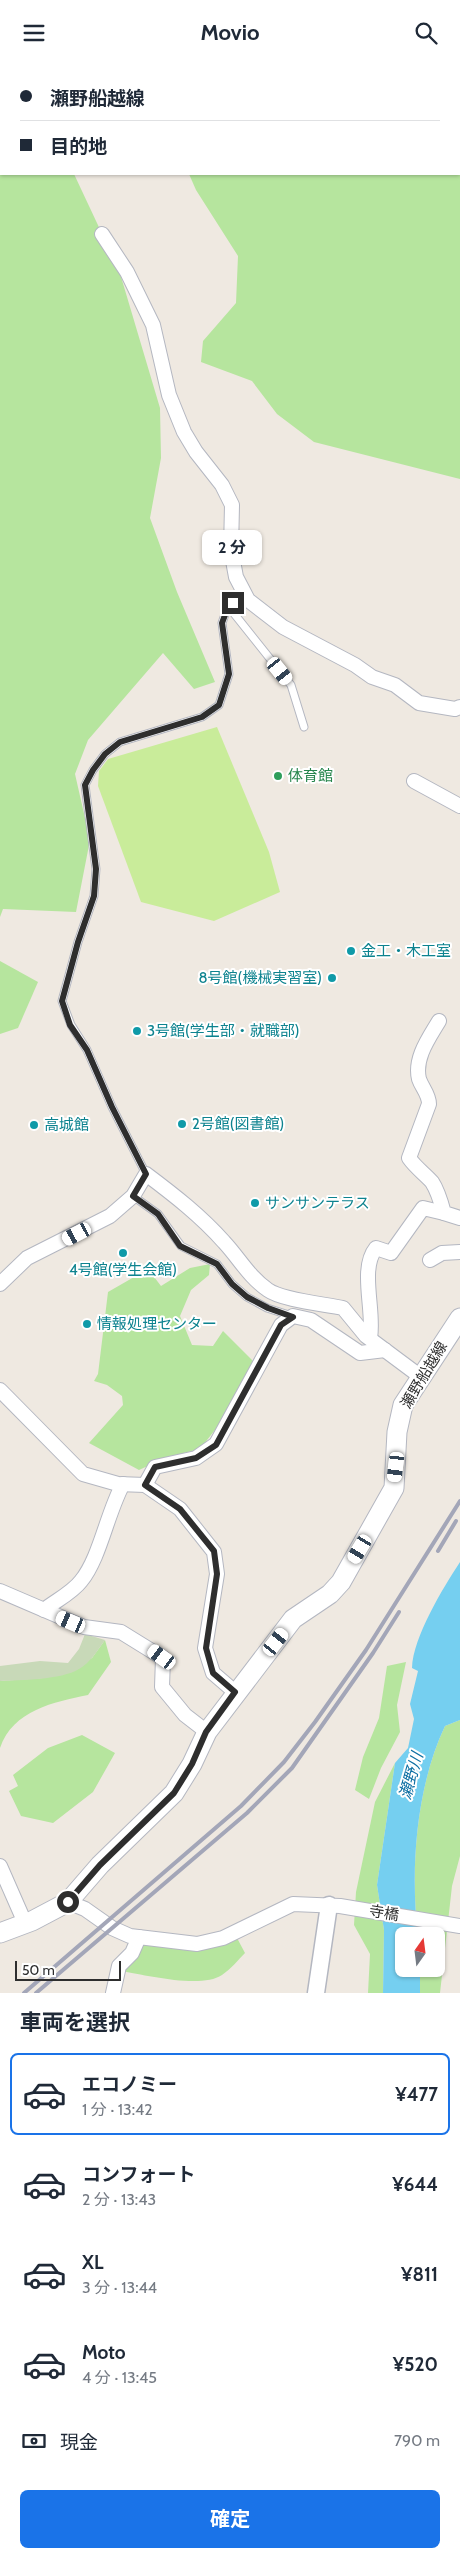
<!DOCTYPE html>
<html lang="ja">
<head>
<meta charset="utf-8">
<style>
  :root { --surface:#fff; --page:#f2f2f3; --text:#1f2937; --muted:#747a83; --line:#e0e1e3; --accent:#1a73e8 }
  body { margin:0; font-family:Cabin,"Noto Sans JP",sans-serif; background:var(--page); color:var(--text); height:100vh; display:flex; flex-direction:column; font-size:19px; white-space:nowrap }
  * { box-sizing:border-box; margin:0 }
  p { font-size:16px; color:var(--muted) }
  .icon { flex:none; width:28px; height:28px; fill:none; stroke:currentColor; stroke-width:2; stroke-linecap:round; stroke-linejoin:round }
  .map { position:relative; height:1928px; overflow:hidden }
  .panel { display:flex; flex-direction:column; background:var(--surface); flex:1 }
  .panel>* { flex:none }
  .top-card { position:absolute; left:0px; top:0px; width:460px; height:110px; box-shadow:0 1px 4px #0004; display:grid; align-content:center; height:110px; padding:0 20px; background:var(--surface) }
  .needle { width:32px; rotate:14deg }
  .fabs { position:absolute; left:395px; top:1862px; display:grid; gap:10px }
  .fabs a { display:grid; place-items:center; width:50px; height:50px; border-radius:8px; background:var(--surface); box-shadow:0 1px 4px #0004; font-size:25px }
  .scale { position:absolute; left:15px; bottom:12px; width:106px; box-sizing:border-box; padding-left:5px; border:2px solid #2e2e2e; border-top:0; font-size:14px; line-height:18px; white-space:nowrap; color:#2e2e2e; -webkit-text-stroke:4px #fff; paint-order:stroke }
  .end { position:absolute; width:22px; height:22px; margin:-11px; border:6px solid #2e2e2e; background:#fff; box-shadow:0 0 0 2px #fff }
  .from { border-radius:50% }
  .bubble { position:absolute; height:35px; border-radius:8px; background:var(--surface); box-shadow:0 1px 4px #0004; font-size:16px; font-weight:700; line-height:35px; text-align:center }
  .car { position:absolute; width:15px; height:30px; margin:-15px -8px; border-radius:6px; box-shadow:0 0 4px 1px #0007; background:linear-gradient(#fff 24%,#345 0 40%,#fff 0 76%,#345 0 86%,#fff 0) }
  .top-card b { display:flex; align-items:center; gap:18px; height:48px; font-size:19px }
  .top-card b+b { border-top:1px solid var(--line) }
  .top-card i { width:12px; height:12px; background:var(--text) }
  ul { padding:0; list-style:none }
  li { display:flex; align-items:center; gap:15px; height:82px; margin:0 10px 8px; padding:0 10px; border:2px solid transparent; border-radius:8px }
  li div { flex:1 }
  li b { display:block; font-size:19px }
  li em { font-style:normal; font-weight:700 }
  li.selected { border-color:var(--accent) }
  li>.icon { width:45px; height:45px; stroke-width:1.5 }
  h2 { padding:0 20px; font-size:22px; line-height:60px }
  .pay { display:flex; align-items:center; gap:12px; height:55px; padding:0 20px; font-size:19px }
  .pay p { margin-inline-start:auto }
  .cta { display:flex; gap:10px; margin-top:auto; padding:10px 20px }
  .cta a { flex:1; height:58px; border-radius:8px; background:var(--accent); color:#fff; font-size:20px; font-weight:700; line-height:58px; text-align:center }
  header { display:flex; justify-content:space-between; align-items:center; height:65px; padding:0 20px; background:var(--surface); font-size:22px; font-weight:700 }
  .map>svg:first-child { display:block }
  .green { fill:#b6e59e }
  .cemetery { fill:#c8d9b8 }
  .pitch { fill:#c9ec9a }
  .water { fill:#75cff0 }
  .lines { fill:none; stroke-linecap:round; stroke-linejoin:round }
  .service-casing { stroke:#b4b7c1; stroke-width:9 }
  .minor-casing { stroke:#b4b7c1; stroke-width:16 }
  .tertiary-casing { stroke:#b4b7c1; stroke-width:19 }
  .secondary-casing { stroke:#b4b7c1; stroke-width:21 }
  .service { stroke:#fff; stroke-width:7 }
  .minor { stroke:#fff; stroke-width:14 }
  .tertiary { stroke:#fff; stroke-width:16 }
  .secondary { stroke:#fff; stroke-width:19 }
  .rail { stroke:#a3a6b8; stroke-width:4 }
  .route { stroke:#2e2e2e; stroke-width:6 }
  .leisure-dot { fill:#2e9e5b; stroke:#fff; stroke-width:2 }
  .culture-dot { fill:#0f9aa8; stroke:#fff; stroke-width:2 }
  .labels { text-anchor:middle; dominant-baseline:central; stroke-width:4; stroke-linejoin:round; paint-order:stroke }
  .leisure-label { font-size:15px; fill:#27864d; stroke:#fff; text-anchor:start }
  .culture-label { font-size:15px; fill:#0d838f; stroke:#fff; text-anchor:start }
  .street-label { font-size:15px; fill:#2e2e2e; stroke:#fff }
  .water-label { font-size:16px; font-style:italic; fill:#0d6fa3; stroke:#fff }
</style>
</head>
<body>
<header><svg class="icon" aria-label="menu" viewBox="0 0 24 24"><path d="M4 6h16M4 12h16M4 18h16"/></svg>Movio<svg class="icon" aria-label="search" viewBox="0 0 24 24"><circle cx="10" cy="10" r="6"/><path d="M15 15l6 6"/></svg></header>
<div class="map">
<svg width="460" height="1928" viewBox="0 0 460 1928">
  <rect width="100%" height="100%" fill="#efe9e1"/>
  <g class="green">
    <path d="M 0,0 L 460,0 L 460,414 L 314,377 L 277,349 L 252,316 L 201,297 L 203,276 L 236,238 L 238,191 L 196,125 L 189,109 L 459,109 L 459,1 L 1,1 L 1,109 L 74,109 L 119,205 L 160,343 L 161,393 L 150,453 L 177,527 L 215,617 L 194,624 L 163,588 L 88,675 L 75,709 L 90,775 L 76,847 L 3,844 L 0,852 Z"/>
    <path d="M 0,896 L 38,917 L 18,963 L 0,969 Z"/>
    <path d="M 210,1199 L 209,1210 L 191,1225 L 180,1251 L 192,1280 L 213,1281 L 223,1266 L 254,1297 L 218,1361 L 200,1384 L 167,1392 L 139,1405 L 89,1378 L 123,1340 L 122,1331 L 107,1320 L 94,1316 L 98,1309 L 108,1227 L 148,1204 L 161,1221 L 190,1203 Z"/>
    <path d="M 105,1575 L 111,1597 L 88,1630 C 54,1637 13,1645 0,1683 L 0,1616 L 43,1613 L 92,1593 Z"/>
    <path d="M 406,1597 L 397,1640 L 400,1667 L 381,1703 L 369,1734 L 355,1725 L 363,1692 L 379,1653 L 387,1601 Z"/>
    <path d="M 460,1655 L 460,1791 L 452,1821 L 440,1928 L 420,1928 L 420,1904 L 436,1904 L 436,1871 L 418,1871 C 410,1805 416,1722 445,1661 Z"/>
    <path d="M 82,1670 L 115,1688 L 93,1727 L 53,1758 L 21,1751 L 9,1726 L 18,1721 L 13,1710 L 48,1683 Z"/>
    <path d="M 395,1698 L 377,1820 L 384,1865 L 383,1928 L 368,1928 L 370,1889 L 354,1860 L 356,1827 L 375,1737 Z"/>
    <path d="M 237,1873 L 245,1888 C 238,1895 231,1904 222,1910 C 201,1924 146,1910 121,1906 L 144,1877 Z"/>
  </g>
  <path class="cemetery" d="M 85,1569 L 105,1575 C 97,1586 90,1598 79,1604 C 61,1615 20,1615 0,1616 L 0,1601 L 40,1596 L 68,1598 L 79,1584 Z"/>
  <path class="pitch" d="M 217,662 L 269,787 L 280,827 L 214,856 L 141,837 L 98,721 L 99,706 L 108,694 Z"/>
  <path class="water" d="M 460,1497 L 460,1655 L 445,1661 C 416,1722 410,1805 418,1871 L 404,1871 L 404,1904 L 420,1904 L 420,1928 L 383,1928 L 384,1865 L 377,1820 L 395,1698 L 408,1683 L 414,1654 L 410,1639 L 418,1606 L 412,1603 C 413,1572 443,1523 460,1497 Z"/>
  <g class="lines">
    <g class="service-casing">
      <g id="service">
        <path d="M 228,541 L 239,534"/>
        <path d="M 146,1109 L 112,1042 L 87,985 L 71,960 L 62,936 L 78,877 L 94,831 L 96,804 L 85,720 L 93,705 L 105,689 L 120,677 L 202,652 L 219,640 L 229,609 L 222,558 L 228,541 L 291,620 L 304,662"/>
        <path d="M 133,1131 L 158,1149 L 181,1181 L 217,1199 L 232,1219 L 247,1232 L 267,1243 L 292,1251"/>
      </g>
    </g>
    <g class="minor-casing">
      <g id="minor">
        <path d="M 102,169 L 127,207 L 153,260 L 169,330 L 184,367 L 196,387 L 222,420 L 232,440 L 231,485 L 236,512 L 248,535 L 283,562 L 355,600 L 372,612 L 395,620 L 419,638 L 455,644 L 460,642"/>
        <path d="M 414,716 L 460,741"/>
        <path d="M 439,956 C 429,973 414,993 419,1014 C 422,1023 429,1029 429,1039 L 409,1093 C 416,1103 425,1109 432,1117 C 438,1126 441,1137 444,1148 L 460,1153"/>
        <path d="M 430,1195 L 442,1188 L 460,1187"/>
        <path d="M 0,1219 L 27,1193 L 110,1151 L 133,1131 L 146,1109 C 174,1130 201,1151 224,1177 C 239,1193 249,1212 268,1225 C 282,1235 324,1239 343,1243 L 366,1271 L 421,1312"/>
        <path d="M 370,1273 C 375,1246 359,1204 376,1183 L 391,1188 L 423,1143 L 444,1148"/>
        <path d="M 0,1325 L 83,1409 L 118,1419 L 145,1420 L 180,1444 L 214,1487 L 217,1509 L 205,1583 L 213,1608 L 235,1627"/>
        <path d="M 145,1420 L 155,1402 L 196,1393 L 216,1379 L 281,1260 L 293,1251 L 311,1255 L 360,1288 L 385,1285"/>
        <path d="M 0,1526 L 84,1562 L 121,1567 L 163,1593 L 162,1622 L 185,1650 L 207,1667"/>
        <path d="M 44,1545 C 55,1536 72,1528 81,1516 C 100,1493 107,1448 123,1419"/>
        <path d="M 0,1801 L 25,1858"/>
        <path d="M 68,1837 L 85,1844 L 112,1863 L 130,1871 L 197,1879 L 223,1873 L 293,1839 L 340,1841 L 460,1861"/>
        <path d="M 113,1928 L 119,1901 L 132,1888 L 139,1872"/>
      </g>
    </g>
    <g class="tertiary-casing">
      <path id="tertiary" d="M 316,1928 L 329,1840"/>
    </g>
    <g class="secondary-casing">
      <path id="secondary" d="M 0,1868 L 32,1856 L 68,1837 L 100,1800 L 174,1728 L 192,1699 L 207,1667 L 293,1554 L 330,1529 L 341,1517 L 394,1423 L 397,1367 L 403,1340 L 460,1253"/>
    </g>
    <use href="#service" class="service"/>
    <use href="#minor" class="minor"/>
    <use href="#tertiary" class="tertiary"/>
    <use href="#secondary" class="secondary"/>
    <g class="rail">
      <path d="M 438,1486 L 456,1456"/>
      <path d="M 24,1928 L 241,1741 L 284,1697 L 315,1657 L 366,1585 L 460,1436"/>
      <path d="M 36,1928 L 247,1748 L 292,1703 L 373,1588 L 399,1547"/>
    </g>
  </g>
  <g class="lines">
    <path class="route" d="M 68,1837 L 100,1800 L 174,1728 L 192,1699 L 206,1667 L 235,1627 L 213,1608 L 206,1583 L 217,1509 L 214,1486 L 180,1444 L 145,1420 L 155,1402 L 196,1393 L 216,1380 L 281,1260 L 293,1252 L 268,1243 L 247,1232 L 232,1219 L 217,1199 L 180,1181 L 158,1149 L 133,1131 L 146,1109 L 112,1042 L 87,985 L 70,960 L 62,936 L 78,877 L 94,831 L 96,804 L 85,720 L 93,705 L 105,689 L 120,677 L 202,652 L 219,640 L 229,609 L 222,558 L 228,542 L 233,538"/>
  </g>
  <circle class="leisure-dot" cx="278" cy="711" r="5"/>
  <g class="culture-dot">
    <circle cx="351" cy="886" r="5"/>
    <circle cx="332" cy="913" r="5"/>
    <circle cx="137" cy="966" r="5"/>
    <circle cx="182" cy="1059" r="5"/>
    <circle cx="34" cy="1060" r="5"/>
    <circle cx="255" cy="1138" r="5"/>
    <circle cx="123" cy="1188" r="5"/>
    <circle cx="87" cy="1259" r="5"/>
  </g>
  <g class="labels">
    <g class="leisure-label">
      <text x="288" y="711">体育館</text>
    </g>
    <g class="culture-label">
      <text x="361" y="886">金工・木工室</text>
      <text x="322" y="913" text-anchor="end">8号館(機械実習室)</text>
      <text x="147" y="966">3号館(学生部・就職部)</text>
      <text x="192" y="1059">2号館(図書館)</text>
      <text x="44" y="1060">高城館</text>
      <text x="265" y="1138">サンサンテラス</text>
      <text x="123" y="1205" text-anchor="middle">4号館(学生会館)</text>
      <text x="97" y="1259">情報処理センター</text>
    </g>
    <g class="street-label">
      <text transform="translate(424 1310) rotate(-59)">瀬野船越線</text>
      <text transform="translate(384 1848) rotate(9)">寺橋</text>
    </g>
    <g class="water-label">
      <text transform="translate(411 1711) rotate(-74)">瀬野川</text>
    </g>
  </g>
</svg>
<div class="fabs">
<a><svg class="needle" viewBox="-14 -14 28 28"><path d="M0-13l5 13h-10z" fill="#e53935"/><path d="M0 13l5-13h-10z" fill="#747a83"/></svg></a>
</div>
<div class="scale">50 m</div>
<i class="end from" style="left:68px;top:1837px"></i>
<i class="end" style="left:233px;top:538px"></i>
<div class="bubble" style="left:202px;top:465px;width:60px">2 分</div>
<i class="car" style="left:280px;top:606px;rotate:141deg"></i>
<i class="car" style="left:77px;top:1169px;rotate:242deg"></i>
<i class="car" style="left:396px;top:1402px;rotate:187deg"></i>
<i class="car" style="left:360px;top:1484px;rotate:211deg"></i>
<i class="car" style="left:71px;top:1557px;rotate:293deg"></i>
<i class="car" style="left:276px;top:1577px;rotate:38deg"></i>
<i class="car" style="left:162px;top:1592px;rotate:306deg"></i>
<div class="top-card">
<b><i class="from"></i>瀬野船越線</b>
<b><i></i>目的地</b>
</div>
</div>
<section class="panel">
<h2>車両を選択</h2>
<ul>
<li class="selected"><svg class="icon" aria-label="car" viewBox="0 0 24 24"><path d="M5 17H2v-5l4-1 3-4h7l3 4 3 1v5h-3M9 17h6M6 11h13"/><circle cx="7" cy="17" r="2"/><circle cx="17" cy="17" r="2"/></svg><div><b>エコノミー</b><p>1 分 · 13:42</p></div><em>¥477</em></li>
<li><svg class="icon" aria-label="car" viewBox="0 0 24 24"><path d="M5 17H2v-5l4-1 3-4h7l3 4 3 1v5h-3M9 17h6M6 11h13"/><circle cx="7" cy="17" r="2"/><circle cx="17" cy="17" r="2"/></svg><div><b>コンフォート</b><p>2 分 · 13:43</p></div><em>¥644</em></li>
<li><svg class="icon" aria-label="car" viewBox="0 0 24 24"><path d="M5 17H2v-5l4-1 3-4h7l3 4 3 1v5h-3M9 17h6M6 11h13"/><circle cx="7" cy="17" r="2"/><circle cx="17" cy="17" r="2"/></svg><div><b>XL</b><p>3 分 · 13:44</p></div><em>¥811</em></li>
<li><svg class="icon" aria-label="car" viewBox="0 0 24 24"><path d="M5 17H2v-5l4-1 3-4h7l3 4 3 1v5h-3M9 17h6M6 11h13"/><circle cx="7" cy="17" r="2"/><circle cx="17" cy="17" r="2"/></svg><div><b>Moto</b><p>4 分 · 13:45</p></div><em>¥520</em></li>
</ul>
<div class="pay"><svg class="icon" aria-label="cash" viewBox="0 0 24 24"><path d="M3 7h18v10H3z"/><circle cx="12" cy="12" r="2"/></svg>現金<p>790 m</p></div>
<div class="cta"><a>確定</a></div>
</section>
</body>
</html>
